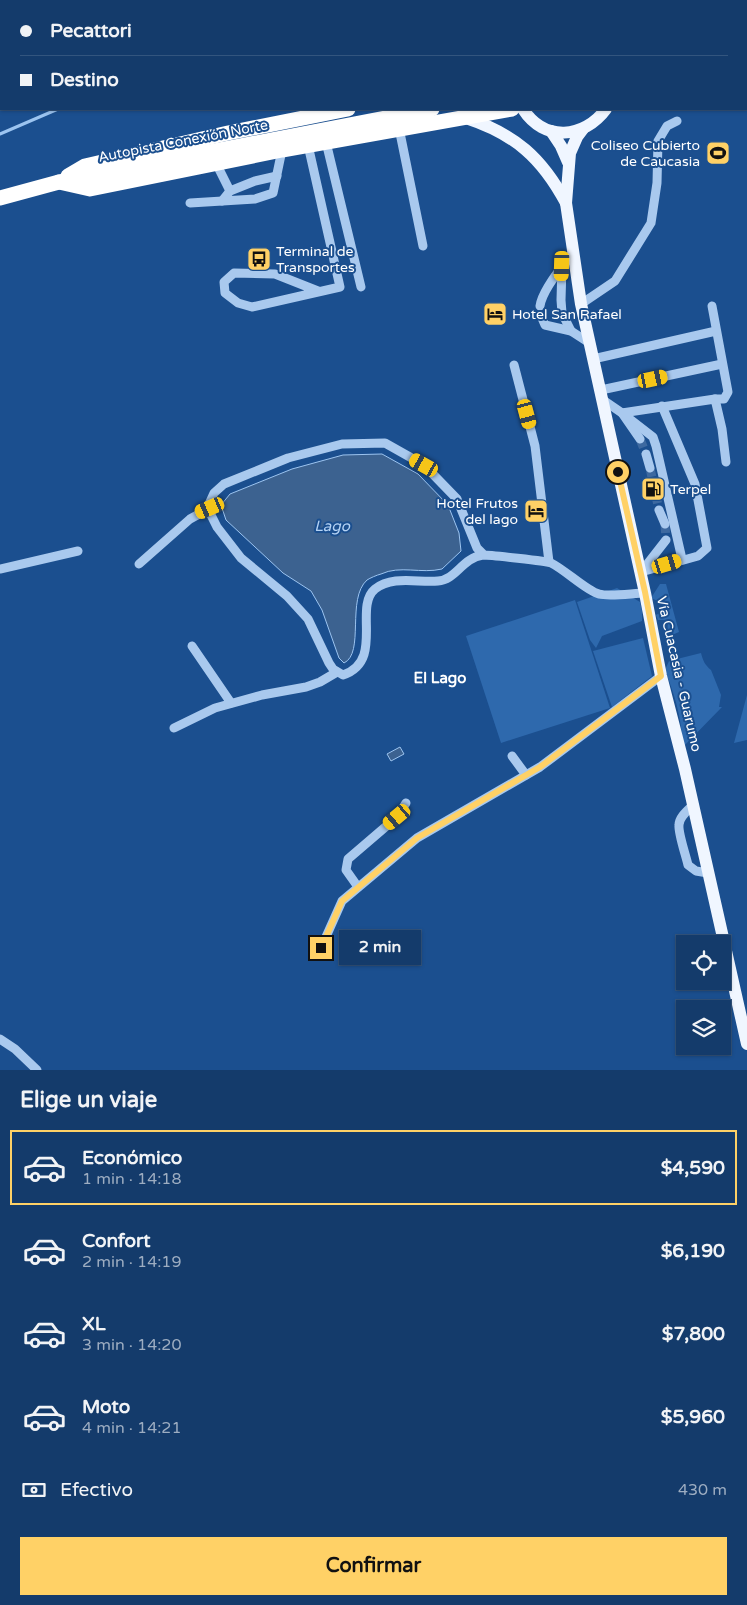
<!DOCTYPE html>
<html lang="es">
<head>
<meta charset="utf-8">
<style>
  :root { --surface:#143b6b; --page:#1d4271; --text:#f1f3f6; --muted:#9dadc1; --line:#33557e; --accent:#ffd166 }
  body { margin:0; font-family:"Varela Round",sans-serif; background:var(--page); color:var(--text); height:100vh; display:flex; flex-direction:column; font-size:19px; white-space:nowrap }
  * { box-sizing:border-box; margin:0 }
  p { font-size:16px; color:var(--muted) }
  .icon { flex:none; width:28px; height:28px; fill:none; stroke:currentColor; stroke-width:2; stroke-linecap:round; stroke-linejoin:round }
  .map { position:relative; height:1070px; overflow:hidden }
  .side { display:flex; flex-direction:column; background:var(--surface); flex:1 }
  .side>* { flex:none }
  .banner { position:absolute; left:0px; top:0px; width:748px; height:110px; box-shadow:0 1px 4px #0004,0 0 0 1px var(--line); display:grid; align-content:center; height:110px; padding:0 20px; background:var(--surface) }
  .tools { position:absolute; left:676px; top:935px; display:grid; gap:10px }
  .tools a { display:grid; place-items:center; width:55px; height:55px; border-radius:0px; background:var(--surface); box-shadow:0 1px 4px #0004,0 0 0 1px var(--line); font-size:25px }
  .end { position:absolute; width:22px; height:22px; margin:-11px; border:6px solid #ffd166; background:#111; box-shadow:0 0 0 2px #111 }
  .from { border-radius:50% }
  .bubble { position:absolute; height:35px; border-radius:0px; background:var(--surface); box-shadow:0 1px 4px #0004,0 0 0 1px var(--line); font-size:16px; font-weight:700; line-height:35px; text-align:center }
  .car { position:absolute; width:15px; height:30px; margin:-15px -8px; border-radius:6px; box-shadow:0 0 4px 1px #0007; background:linear-gradient(#f5c518 24%,#345 0 40%,#f5c518 0 76%,#345 0 86%,#f5c518 0) }
  .banner b { display:flex; align-items:center; gap:18px; height:48px; font-size:19px }
  .banner b+b { border-top:1px solid var(--line) }
  .banner i { width:12px; height:12px; background:var(--text) }
  ul { padding:0; list-style:none }
  li { display:flex; align-items:center; gap:15px; height:75px; margin:0 10px 8px; padding:0 10px; border:2px solid transparent; border-radius:0px }
  li div { flex:1 }
  li b { display:block; font-size:19px }
  li em { font-style:normal; font-weight:700 }
  li.selected { border-color:var(--accent) }
  li>.icon { width:45px; height:45px; stroke-width:1.5 }
  h2 { padding:0 20px; font-size:22px; line-height:60px }
  .pay { display:flex; align-items:center; gap:12px; height:55px; padding:0 20px; font-size:19px }
  .pay p { margin-inline-start:auto }
  .button { display:flex; gap:10px; margin-top:auto; padding:10px 20px }
  .button a { flex:1; height:58px; border-radius:0px; background:var(--accent); color:#111; font-size:20px; font-weight:700; line-height:58px; text-align:center }
  .map>svg:first-child { display:block }
  .green { fill:#2e69ad }
  .water { fill:#3c6290; stroke:#9cc4f0 }
  .lines { fill:none; stroke-linecap:round; stroke-linejoin:round }
  .stream { stroke:#9cc4f0; stroke-width:3 }
  .minor-tunnel { stroke:#3d69a0; stroke-width:9; stroke-dasharray:9 4.5; stroke-linecap:butt }
  .minor { stroke:#a9c9ee; stroke-width:9 }
  .major { stroke:#f0f6ff; stroke-width:12 }
  .highway { stroke:#fff; stroke-width:15 }
  .route { stroke:#ffd166; stroke-width:6 }
  .labels { text-anchor:middle; dominant-baseline:central; stroke-width:4; stroke-linejoin:round; paint-order:stroke }
  .street-label { font-size:14px; fill:#fff; stroke:#1b4f8f }
  .poi-label { font-size:14px; fill:#fff; stroke:#1b4f8f; text-anchor:start }
  .water-label { font-size:15px; font-style:italic; fill:#b5d3f5; stroke:#1b4f8f }
  .neighbourhood-label { font-size:15px; font-weight:bold; fill:#fff; stroke:#1b4f8f }
</style>
</head>
<body>
<div class="map">
<svg width="747" height="1070" viewBox="0 0 747 1070">
  <rect width="100%" height="100%" fill="#1b4f8f"/>
  <g class="green">
    <path d="M 660,584 L 666,584 L 679,632 L 667,637 L 668,620 L 658,620 L 656,615 L 663,611 L 662,603 L 651,598 Z"/>
    <path d="M 617,588 L 640,602 L 642,611 L 642,621 L 602,636 L 596,648 L 590,640 L 577,602 Z"/>
    <path d="M 575,600 L 610,708 L 501,743 L 466,636 Z"/>
    <path d="M 643,638 L 652,676 L 612,707 L 593,651 Z"/>
    <path d="M 701,653 C 703,661 705,665 711,670 L 721,695 L 719,707 L 722,707 L 683,747 C 681,716 676,699 665,670 L 669,661 Z"/>
    <path d="M 747,695 L 747,740 L 734,743 Z"/>
  </g>
  <g class="water">
    <path d="M 382,454 L 418,474 L 448,505 L 459,533 L 461,551 L 442,569 C 421,574 400,565 381,574 C 377,575 370,578 367,580 C 346,599 365,653 344,663 L 339,658 L 322,610 L 311,591 L 283,573 L 226,520 L 221,505 L 230,494 L 292,469 L 343,455 Z"/>
    <path d="M 400,747 L 404,754 L 391,761 L 387,754 Z"/>
  </g>
  <g class="lines">
    <g class="stream">
      <path d="M 202,1 L 203,0"/>
      <path d="M 0,134 L 58,109"/>
    </g>
    <g class="minor-tunnel">
      <path d="M 640,439 L 646,454"/>
      <path d="M 650,468 L 659,510"/>
      <path d="M 665,524 L 666,540"/>
    </g>
    <g class="minor">
      <path d="M 10,0 L 10,1"/>
      <path d="M 115,0 L 115,1"/>
      <path d="M 568,0 L 569,1"/>
      <path d="M 159,1 L 159,0"/>
      <path d="M 399,128 L 423,246"/>
      <path d="M 326,142 L 361,287"/>
      <path d="M 308,145 L 340,287 L 252,307 L 238,303 L 225,293 L 224,282 L 234,273 L 275,274 L 318,291"/>
      <path d="M 216,163 L 230,191"/>
      <path d="M 222,201 L 230,191 L 255,181 L 277,176"/>
      <path d="M 190,203 L 255,199 L 273,193 L 282,150"/>
      <path d="M 562,266 L 561,300 L 562,313 L 571,331"/>
      <path d="M 581,304 L 615,281 L 651,223 L 657,183 L 658,141 L 667,126 L 677,121"/>
      <path d="M 540,306 C 542,291 562,266 572,254"/>
      <path d="M 712,306 L 728,392 L 724,399 L 715,399"/>
      <path d="M 542,318 L 545,325 L 571,331 L 588,342"/>
      <path d="M 593,359 L 716,331"/>
      <path d="M 514,365 L 535,446 L 549,562"/>
      <path d="M 601,390 L 722,364"/>
      <path d="M 603,400 L 622,413 L 640,439"/>
      <path d="M 662,406 L 695,484 L 707,548 L 698,556 L 641,572 L 666,540"/>
      <path d="M 622,413 L 653,437 L 656,446 L 682,559"/>
      <path d="M 622,413 L 715,399 L 722,429 L 726,462"/>
      <path d="M 646,454 L 650,468"/>
      <path d="M 659,510 L 665,524"/>
      <path d="M 484,555 L 477,548 L 457,499 L 424,465 L 385,443 L 342,444 L 288,458 L 224,484 L 214,493 L 209,504 L 211,515 L 217,527 L 241,558 L 287,596 L 308,619 L 329,663 L 333,669 L 343,675 C 385,661 353,607 375,589 C 393,575 418,583 438,581 C 456,580 462,558 483,555 C 489,555 547,561 551,563 C 564,569 588,592 599,594 C 610,597 634,593 645,593"/>
      <path d="M 139,564 L 190,519 L 210,508"/>
      <path d="M 0,569 L 78,551"/>
      <path d="M 192,646 L 231,703"/>
      <path d="M 174,728 L 215,708 L 262,695 L 306,687 L 320,682 L 337,672"/>
      <path d="M 512,756 L 526,775"/>
      <path d="M 693,805 C 688,810 679,817 679,825 C 678,833 686,856 688,865 L 696,871 L 708,873"/>
      <path d="M 358,887 L 346,870 L 348,859 L 397,817 L 406,803"/>
      <path d="M 321,948 L 342,901 L 417,838 L 540,767 L 661,676"/>
      <path d="M 0,1039 L 15,1049 L 37,1070"/>
    </g>
    <g class="major">
      <path d="M 517,0 L 518,1"/>
      <path d="M 523,109 C 544,142 584,139 606,109"/>
      <path d="M 466,118 C 515,134 542,158 566,203"/>
      <path d="M 583,129 L 577,137 L 570,153 L 566,203 L 581,304 L 645,593 L 661,676 L 685,769 L 747,1044"/>
      <path d="M 551,131 L 561,146 L 568,162"/>
    </g>
    <g class="highway">
      <path d="M 746,31 L 747,31"/>
      <path d="M 746,47 L 747,47"/>
      <path d="M 746,62 L 747,62"/>
      <path d="M 68,176 L 85,166 L 228,133 L 348,109"/>
      <path d="M 59,182 L 90,189 L 282,150 L 512,109"/>
      <path d="M 0,198 L 59,182 L 111,171 L 432,109"/>
    </g>
  </g>
  <g class="lines">
    <path class="route" d="M 321,948 L 342,901 L 417,838 L 540,767 L 661,676 L 645,592 L 618,472"/>
  </g>
  <defs>
    <g id="stadium-square" transform="scale(1.25)"><rect x="-9" y="-9" width="18" height="18" rx="4" fill="#ffd166" stroke="#1b4f8f"/><path d="M0-5a6.5 5 0 1 0 0 10a6.5 5 0 1 0 0-10ZM-3.5-1.8h7v3.6h-7Z" fill="#111"/></g>
    <g id="bus-square" transform="scale(1.25)"><rect x="-9" y="-9" width="18" height="18" rx="4" fill="#ffd166" stroke="#1b4f8f"/><path d="M-5-6H5V4H4V6H2V4H-2V6H-4V4H-5ZM-3.5-4V0h7V-4ZM-3.5 1.2v1.5H-2V1.2ZM2 1.2v1.5H3.5V1.2Z" fill="#111"/></g>
    <g id="hotel-square" transform="scale(1.25)"><rect x="-9" y="-9" width="18" height="18" rx="4" fill="#ffd166" stroke="#1b4f8f"/><path d="M-6-4.5h1.5V1H6V5H4.5V3h-9V5H-6ZM-4 0a1.8 1.8 0 1 1 3.6 0ZM.5 0V-2.5h3Q6-2.5 6 0Z" fill="#111"/></g>
    <g id="fuel-square" transform="scale(1.25)"><rect x="-9" y="-9" width="18" height="18" rx="4" fill="#ffd166" stroke="#1b4f8f"/><path d="M-5.5-6h7V0h2V4h1.3V-2.5L3-4.5l.8-.8L6-3V5H2.5V1h-1V6h-7ZM-4.2-4.7v3.2H.2V-4.7Z" fill="#111"/></g>
  </defs>
  <g fill-rule="evenodd">
    <use href="#stadium-square" x="718" y="153"/>
    <use href="#bus-square" x="259" y="259"/>
    <use href="#hotel-square" x="495" y="314"/>
    <use href="#fuel-square" x="653" y="489"/>
    <use href="#hotel-square" x="536" y="511"/>
  </g>
  <g class="labels">
    <g class="street-label">
      <text transform="translate(183 141) rotate(-11)">Autopista Conexión Norte</text>
      <text transform="translate(679 674) rotate(77)">Vía Cuacasia - Guarumo</text>
    </g>
    <g class="poi-label">
      <text x="700" y="145" text-anchor="end">Coliseo Cubierto<tspan x="700" dy="16">de Caucasia</tspan></text>
      <text x="276" y="251">Terminal de<tspan x="276" dy="16">Transportes</tspan></text>
      <text x="512" y="314">Hotel San Rafael</text>
      <text x="670" y="489">Terpel</text>
      <text x="518" y="503" text-anchor="end">Hotel Frutos<tspan x="518" dy="16">del lago</tspan></text>
    </g>
    <g class="water-label">
      <text x="332" y="526">Lago</text>
    </g>
    <g class="neighbourhood-label">
      <text x="440" y="678">El Lago</text>
    </g>
  </g>
</svg>
<div class="tools">
<a><svg class="icon" aria-label="locate" viewBox="0 0 24 24"><circle cx="12" cy="12" r="6"/><path d="M12 2v4M12 18v4M2 12h4M18 12h4"/></svg></a>
<a><svg class="icon" aria-label="layers" viewBox="0 0 24 24"><path d="M12 4l9 5-9 5-9-5zM3 14l9 5 9-5"/></svg></a>
</div>
<i class="end from" style="left:618px;top:472px"></i>
<i class="end" style="left:321px;top:948px"></i>
<div class="bubble" style="left:339px;top:930px;width:82px">2 min</div>
<i class="car" style="left:562px;top:266px;rotate:182deg"></i>
<i class="car" style="left:653px;top:379px;rotate:78deg"></i>
<i class="car" style="left:527px;top:414px;rotate:165deg"></i>
<i class="car" style="left:424px;top:465px;rotate:299deg"></i>
<i class="car" style="left:210px;top:508px;rotate:247deg"></i>
<i class="car" style="left:667px;top:564px;rotate:73deg"></i>
<i class="car" style="left:397px;top:817px;rotate:230deg"></i>
<div class="banner">
<b><i class="from"></i>Pecattori</b>
<b><i></i>Destino</b>
</div>
</div>
<section class="side">
<h2>Elige un viaje</h2>
<ul>
<li class="selected"><svg class="icon" aria-label="car" viewBox="0 0 24 24"><path d="M5 17H2v-5l4-1 3-4h7l3 4 3 1v5h-3M9 17h6M6 11h13"/><circle cx="7" cy="17" r="2"/><circle cx="17" cy="17" r="2"/></svg><div><b>Económico</b><p>1 min · 14:18</p></div><em>$4,590</em></li>
<li><svg class="icon" aria-label="car" viewBox="0 0 24 24"><path d="M5 17H2v-5l4-1 3-4h7l3 4 3 1v5h-3M9 17h6M6 11h13"/><circle cx="7" cy="17" r="2"/><circle cx="17" cy="17" r="2"/></svg><div><b>Confort</b><p>2 min · 14:19</p></div><em>$6,190</em></li>
<li><svg class="icon" aria-label="car" viewBox="0 0 24 24"><path d="M5 17H2v-5l4-1 3-4h7l3 4 3 1v5h-3M9 17h6M6 11h13"/><circle cx="7" cy="17" r="2"/><circle cx="17" cy="17" r="2"/></svg><div><b>XL</b><p>3 min · 14:20</p></div><em>$7,800</em></li>
<li><svg class="icon" aria-label="car" viewBox="0 0 24 24"><path d="M5 17H2v-5l4-1 3-4h7l3 4 3 1v5h-3M9 17h6M6 11h13"/><circle cx="7" cy="17" r="2"/><circle cx="17" cy="17" r="2"/></svg><div><b>Moto</b><p>4 min · 14:21</p></div><em>$5,960</em></li>
</ul>
<div class="pay"><svg class="icon" aria-label="cash" viewBox="0 0 24 24"><path d="M3 7h18v10H3z"/><circle cx="12" cy="12" r="2"/></svg>Efectivo<p>430 m</p></div>
<div class="button"><a>Confirmar</a></div>
</section>
</body>
</html>
